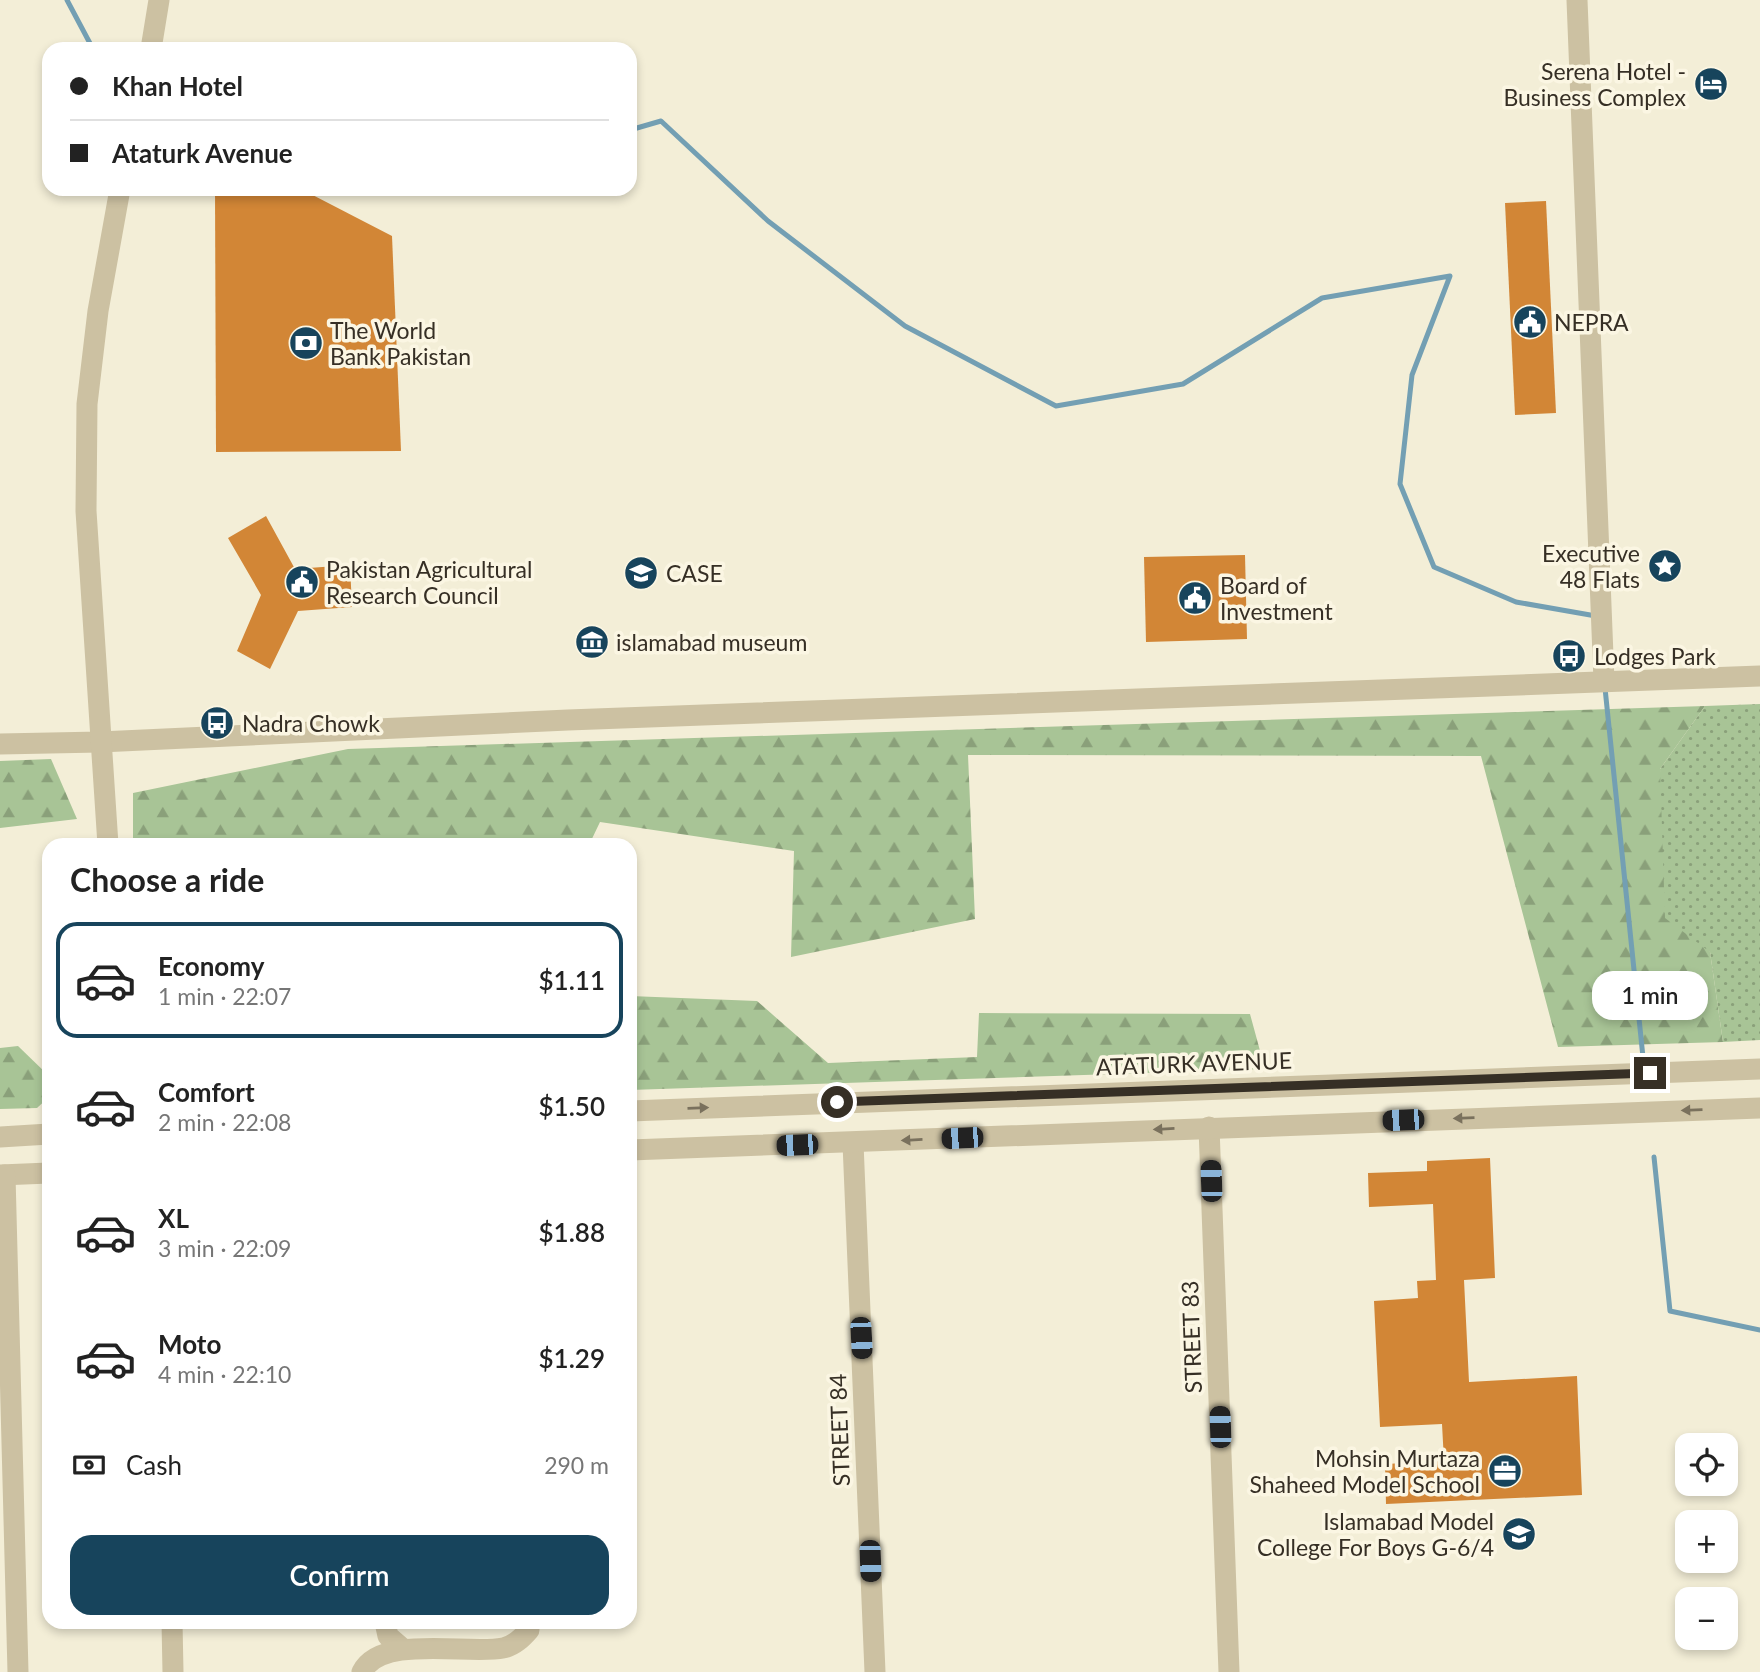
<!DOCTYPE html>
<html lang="en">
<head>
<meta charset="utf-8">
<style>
  :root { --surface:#fff; --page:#f2f2f2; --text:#222; --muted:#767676; --line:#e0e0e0; --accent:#17445c }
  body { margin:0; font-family:Lato,sans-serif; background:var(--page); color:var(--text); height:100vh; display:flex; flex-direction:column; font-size:26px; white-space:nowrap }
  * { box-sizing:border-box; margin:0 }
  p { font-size:23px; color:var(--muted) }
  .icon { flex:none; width:38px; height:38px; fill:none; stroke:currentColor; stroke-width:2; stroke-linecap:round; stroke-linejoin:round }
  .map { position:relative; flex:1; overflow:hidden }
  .side { position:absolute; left:42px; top:838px; width:595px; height:791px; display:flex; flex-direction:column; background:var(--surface); border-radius:21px; box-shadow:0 4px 10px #0003 }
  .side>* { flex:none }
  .top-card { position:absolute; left:42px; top:42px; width:595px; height:154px; border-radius:21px; box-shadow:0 4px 10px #0003; display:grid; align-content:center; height:154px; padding:0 28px; background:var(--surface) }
  .tools { position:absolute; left:1675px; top:1433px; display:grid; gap:14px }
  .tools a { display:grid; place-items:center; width:63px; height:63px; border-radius:14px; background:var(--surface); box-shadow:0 4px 10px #0003; font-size:35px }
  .end { position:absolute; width:32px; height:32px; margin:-16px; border:9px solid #362f25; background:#fff; box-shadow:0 0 0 4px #fff }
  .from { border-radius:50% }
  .bubble { position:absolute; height:49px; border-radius:21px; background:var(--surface); box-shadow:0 4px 10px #0003; font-size:23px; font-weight:600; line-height:49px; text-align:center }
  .car { position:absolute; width:21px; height:42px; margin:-21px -10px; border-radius:9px; box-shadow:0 0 5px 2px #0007; background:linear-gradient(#222 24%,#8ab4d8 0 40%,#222 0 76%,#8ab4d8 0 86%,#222 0) }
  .top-card b { display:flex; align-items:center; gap:24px; height:66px; font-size:26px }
  .top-card b+b { border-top:2px solid var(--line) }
  .top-card i { width:18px; height:18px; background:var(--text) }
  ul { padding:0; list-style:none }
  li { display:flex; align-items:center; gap:21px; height:116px; margin:0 14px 10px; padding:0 14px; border:4px solid transparent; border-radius:21px }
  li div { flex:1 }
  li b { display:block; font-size:26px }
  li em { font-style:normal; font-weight:600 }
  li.on { border-color:var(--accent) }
  li>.icon { width:63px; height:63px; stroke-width:1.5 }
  h2 { padding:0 28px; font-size:32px; line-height:84px }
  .pay { display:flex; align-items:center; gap:18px; height:77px; padding:0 28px; font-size:26px }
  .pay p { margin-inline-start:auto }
  .primary-button { display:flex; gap:14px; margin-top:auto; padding:14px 28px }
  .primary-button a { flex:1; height:80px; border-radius:21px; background:var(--accent); color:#fff; font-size:28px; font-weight:600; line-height:80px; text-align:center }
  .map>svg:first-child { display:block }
  .forest { fill:url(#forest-firs) }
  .park { fill:url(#park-dots) }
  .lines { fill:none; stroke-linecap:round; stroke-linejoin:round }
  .stream { stroke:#739fb3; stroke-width:5 }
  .building { fill:#d28636 }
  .minor { stroke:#ccc1a2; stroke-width:21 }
  .oneway { fill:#7a715d }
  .route { stroke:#362f25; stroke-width:9 }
  .labels { text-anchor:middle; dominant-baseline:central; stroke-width:7; stroke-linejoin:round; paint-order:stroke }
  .poi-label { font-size:23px; fill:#362f25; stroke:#fbf6e3; text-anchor:start }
  .street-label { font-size:23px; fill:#362f25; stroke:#fbf6e3 }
</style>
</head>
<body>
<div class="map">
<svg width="1760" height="1672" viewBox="0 0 1760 1672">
  <defs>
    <pattern id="forest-firs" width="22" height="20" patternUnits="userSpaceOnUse" patternTransform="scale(1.75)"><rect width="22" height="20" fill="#a8c496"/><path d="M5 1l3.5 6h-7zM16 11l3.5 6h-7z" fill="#8aa07a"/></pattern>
    <pattern id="park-dots" width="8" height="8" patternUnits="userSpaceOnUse" patternTransform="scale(1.75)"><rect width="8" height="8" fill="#a8c496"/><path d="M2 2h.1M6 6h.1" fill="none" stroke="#8aa07a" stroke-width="1.8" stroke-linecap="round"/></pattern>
  </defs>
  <rect width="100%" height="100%" fill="#f3eed7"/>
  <g class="forest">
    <path d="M 1705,706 L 1660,769 L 1710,952 L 1723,1042 L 1558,1047 L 1481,756 L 968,755 L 975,919 L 791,957 L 794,851 L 600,822 L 589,845 L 133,845 L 133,793 L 348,749 Z"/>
    <path d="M 51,759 L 77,819 L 0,828 L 0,761 Z"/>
    <path d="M 630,996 L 757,1001 L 828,1063 L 977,1057 L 979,1013 L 1250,1014 L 1265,1069 L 630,1090 Z"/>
    <path d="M 18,1046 L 49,1076 L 49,1097 L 37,1108 L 0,1109 L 0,1048 Z"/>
  </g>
  <path class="park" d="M 1760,704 L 1760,1040 L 1723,1042 L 1710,952 L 1665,918 L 1660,769 L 1705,706 Z"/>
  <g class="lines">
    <g class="stream">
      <path d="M 67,0 L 93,49"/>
      <path d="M 630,130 L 661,121 L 768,221 L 905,326 L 1056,406 L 1183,384 L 1322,298 L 1450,276 L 1412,375 L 1400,484 L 1434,567 L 1516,602 L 1596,616"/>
      <path d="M 1605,688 L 1644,1067"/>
      <path d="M 1654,1157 L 1670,1311 L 1760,1330"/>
    </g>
  </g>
  <g class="building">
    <path d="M 215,189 L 301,189 L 392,236 L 401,451 L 216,452 Z"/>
    <path d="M 1546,201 L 1556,413 L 1515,415 L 1505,203 Z"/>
    <path d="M 266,516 L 295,569 L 350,565 L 352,607 L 298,611 L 270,669 L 237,651 L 261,595 L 228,538 Z"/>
    <path d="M 1245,555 L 1247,639 L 1146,642 L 1144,557 Z"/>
    <path d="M 1490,1158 L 1495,1278 L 1464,1280 L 1469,1382 L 1577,1376 L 1582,1495 L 1386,1504 L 1385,1464 L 1444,1461 L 1442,1424 L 1380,1427 L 1374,1301 L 1418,1298 L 1417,1281 L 1436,1280 L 1433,1204 L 1369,1207 L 1368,1173 L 1427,1171 L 1427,1161 Z"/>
  </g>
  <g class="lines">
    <g class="minor">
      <path d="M 1577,0 L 1604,681"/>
      <path d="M 151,49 L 159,0"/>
      <path d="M 0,744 L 100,742 L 568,720 L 1760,676"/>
      <path d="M 108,845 L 86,511 L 87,404 L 98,311 L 120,189"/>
      <path d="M 630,1111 L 1760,1069"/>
      <path d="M 1209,1127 L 1229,1672"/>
      <path d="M 0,1137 L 49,1134"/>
      <path d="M 853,1143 L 875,1672"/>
      <path d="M 630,1150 L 1760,1108"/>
      <path d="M 0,1175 L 49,1173"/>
      <path d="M 5,1175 L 18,1672"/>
      <path d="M 172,1622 L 173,1672"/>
      <path d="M 385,1622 L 388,1636 L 403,1649"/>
      <path d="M 362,1672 C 381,1634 469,1655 503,1648 C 514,1646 522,1638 529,1630 L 529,1622"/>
    </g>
  </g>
  <defs><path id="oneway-solid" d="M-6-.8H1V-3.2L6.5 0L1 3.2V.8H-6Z" transform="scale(1.75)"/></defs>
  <g class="oneway">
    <use href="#oneway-solid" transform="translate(698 1108) rotate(-2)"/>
    <use href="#oneway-solid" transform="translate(1692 1110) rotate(178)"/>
    <use href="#oneway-solid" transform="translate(1464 1118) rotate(178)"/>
    <use href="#oneway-solid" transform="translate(1164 1129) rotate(177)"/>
    <use href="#oneway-solid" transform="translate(912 1140) rotate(177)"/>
  </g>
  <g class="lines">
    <path class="route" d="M 837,1102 L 1650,1073"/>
  </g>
  <defs>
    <g id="hotel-disc" transform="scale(1.75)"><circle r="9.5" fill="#17445c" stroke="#fbf6e3"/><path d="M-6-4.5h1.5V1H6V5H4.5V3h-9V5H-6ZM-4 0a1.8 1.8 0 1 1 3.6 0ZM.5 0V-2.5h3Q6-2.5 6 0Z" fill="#fff"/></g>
    <g id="civic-disc" transform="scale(1.75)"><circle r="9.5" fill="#17445c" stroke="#fbf6e3"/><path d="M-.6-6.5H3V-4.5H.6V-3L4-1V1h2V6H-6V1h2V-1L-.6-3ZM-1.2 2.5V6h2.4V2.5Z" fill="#fff"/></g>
    <g id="bank-disc" transform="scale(1.75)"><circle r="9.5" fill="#17445c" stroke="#fbf6e3"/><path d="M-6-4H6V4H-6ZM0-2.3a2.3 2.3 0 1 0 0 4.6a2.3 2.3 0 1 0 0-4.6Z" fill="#fff"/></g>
    <g id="sight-disc" transform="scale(1.75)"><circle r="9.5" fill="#17445c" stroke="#fbf6e3"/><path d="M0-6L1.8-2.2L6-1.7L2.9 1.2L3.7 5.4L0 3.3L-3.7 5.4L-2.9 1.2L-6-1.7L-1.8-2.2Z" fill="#fff"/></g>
    <g id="university-disc" transform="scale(1.75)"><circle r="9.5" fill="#17445c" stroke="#fbf6e3"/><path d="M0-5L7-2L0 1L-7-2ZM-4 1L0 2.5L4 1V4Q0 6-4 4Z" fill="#fff"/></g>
    <g id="museum-disc" transform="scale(1.75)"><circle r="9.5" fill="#17445c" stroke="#fbf6e3"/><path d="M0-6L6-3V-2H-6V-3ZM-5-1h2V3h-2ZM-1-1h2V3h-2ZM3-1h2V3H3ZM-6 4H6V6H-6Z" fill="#fff"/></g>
    <g id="bus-disc" transform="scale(1.75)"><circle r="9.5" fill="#17445c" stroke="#fbf6e3"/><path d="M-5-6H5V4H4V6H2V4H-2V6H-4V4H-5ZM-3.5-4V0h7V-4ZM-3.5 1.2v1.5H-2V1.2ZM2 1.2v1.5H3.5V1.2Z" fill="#fff"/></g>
    <g id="office-disc" transform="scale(1.75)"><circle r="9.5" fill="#17445c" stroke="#fbf6e3"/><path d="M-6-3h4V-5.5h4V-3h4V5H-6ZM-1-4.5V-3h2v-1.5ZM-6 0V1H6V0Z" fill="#fff"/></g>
  </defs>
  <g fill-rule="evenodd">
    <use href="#hotel-disc" x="1711" y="84"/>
    <use href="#civic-disc" x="1530" y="322"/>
    <use href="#bank-disc" x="306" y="343"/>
    <use href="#sight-disc" x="1665" y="566"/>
    <use href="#university-disc" x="641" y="573"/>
    <use href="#civic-disc" x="302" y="582"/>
    <use href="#civic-disc" x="1195" y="598"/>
    <use href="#museum-disc" x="592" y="642"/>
    <use href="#bus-disc" x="1569" y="656"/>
    <use href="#bus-disc" x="217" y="723"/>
    <use href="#office-disc" x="1505" y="1471"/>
    <use href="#university-disc" x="1519" y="1534"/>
  </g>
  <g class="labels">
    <g class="poi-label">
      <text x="1686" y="71" text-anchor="end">Serena Hotel -<tspan x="1686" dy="26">Business Complex</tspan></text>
      <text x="1554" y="322">NEPRA</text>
      <text x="330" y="330">The World<tspan x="330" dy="26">Bank Pakistan</tspan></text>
      <text x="1640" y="553" text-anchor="end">Executive<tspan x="1640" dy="26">48 Flats</tspan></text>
      <text x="326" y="569">Pakistan Agricultural<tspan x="326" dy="26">Research Council</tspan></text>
      <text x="666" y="573">CASE</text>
      <text x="1220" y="585">Board of<tspan x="1220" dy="26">Investment</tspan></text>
      <text x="616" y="642">islamabad museum</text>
      <text x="1594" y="656">Lodges Park</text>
      <text x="242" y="723">Nadra Chowk</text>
      <text x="1480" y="1458" text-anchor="end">Mohsin Murtaza<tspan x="1480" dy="26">Shaheed Model School</tspan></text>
      <text x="1494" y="1521" text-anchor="end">Islamabad Model<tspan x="1494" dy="26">College For Boys G-6/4</tspan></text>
    </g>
    <g class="street-label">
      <text transform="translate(1194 1063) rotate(-2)">ATATURK AVENUE</text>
      <text transform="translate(1191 1337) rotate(-92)">STREET 83</text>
      <text transform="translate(839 1430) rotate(-92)">STREET 84</text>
    </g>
  </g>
</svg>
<div class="tools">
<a><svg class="icon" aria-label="locate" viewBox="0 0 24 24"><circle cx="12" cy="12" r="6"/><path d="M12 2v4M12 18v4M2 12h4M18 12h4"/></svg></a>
<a>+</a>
<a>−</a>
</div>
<i class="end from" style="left:837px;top:1102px"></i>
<i class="end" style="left:1650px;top:1073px"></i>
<div class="bubble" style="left:1592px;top:971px;width:116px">1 min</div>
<i class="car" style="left:1403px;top:1120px;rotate:268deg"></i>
<i class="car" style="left:962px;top:1138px;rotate:267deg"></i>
<i class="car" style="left:797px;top:1145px;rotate:268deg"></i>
<i class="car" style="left:1211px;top:1181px;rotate:358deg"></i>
<i class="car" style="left:861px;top:1338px;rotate:177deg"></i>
<i class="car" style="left:1220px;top:1427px;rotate:358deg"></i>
<i class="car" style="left:870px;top:1561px;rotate:178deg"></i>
<div class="top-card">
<b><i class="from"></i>Khan Hotel</b>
<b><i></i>Ataturk Avenue</b>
</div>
<section class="side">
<h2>Choose a ride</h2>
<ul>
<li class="on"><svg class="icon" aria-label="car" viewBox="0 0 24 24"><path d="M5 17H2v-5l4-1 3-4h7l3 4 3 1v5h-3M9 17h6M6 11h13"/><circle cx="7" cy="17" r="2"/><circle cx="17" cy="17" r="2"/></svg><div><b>Economy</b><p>1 min · 22:07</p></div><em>$1.11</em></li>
<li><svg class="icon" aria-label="car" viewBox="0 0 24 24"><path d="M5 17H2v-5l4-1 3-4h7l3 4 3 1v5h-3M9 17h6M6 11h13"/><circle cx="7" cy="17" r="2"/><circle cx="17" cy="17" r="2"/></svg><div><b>Comfort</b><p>2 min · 22:08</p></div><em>$1.50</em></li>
<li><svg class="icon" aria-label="car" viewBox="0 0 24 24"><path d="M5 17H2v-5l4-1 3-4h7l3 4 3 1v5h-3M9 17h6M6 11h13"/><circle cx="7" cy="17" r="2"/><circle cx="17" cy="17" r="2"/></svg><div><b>XL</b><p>3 min · 22:09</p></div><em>$1.88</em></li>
<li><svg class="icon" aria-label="car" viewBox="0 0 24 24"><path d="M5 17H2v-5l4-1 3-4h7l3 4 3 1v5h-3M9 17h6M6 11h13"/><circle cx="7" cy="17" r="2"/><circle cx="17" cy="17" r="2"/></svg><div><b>Moto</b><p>4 min · 22:10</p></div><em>$1.29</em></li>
</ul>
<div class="pay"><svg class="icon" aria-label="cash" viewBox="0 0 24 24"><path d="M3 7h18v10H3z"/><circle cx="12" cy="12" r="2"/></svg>Cash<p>290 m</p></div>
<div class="primary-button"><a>Confirm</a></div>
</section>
</div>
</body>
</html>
